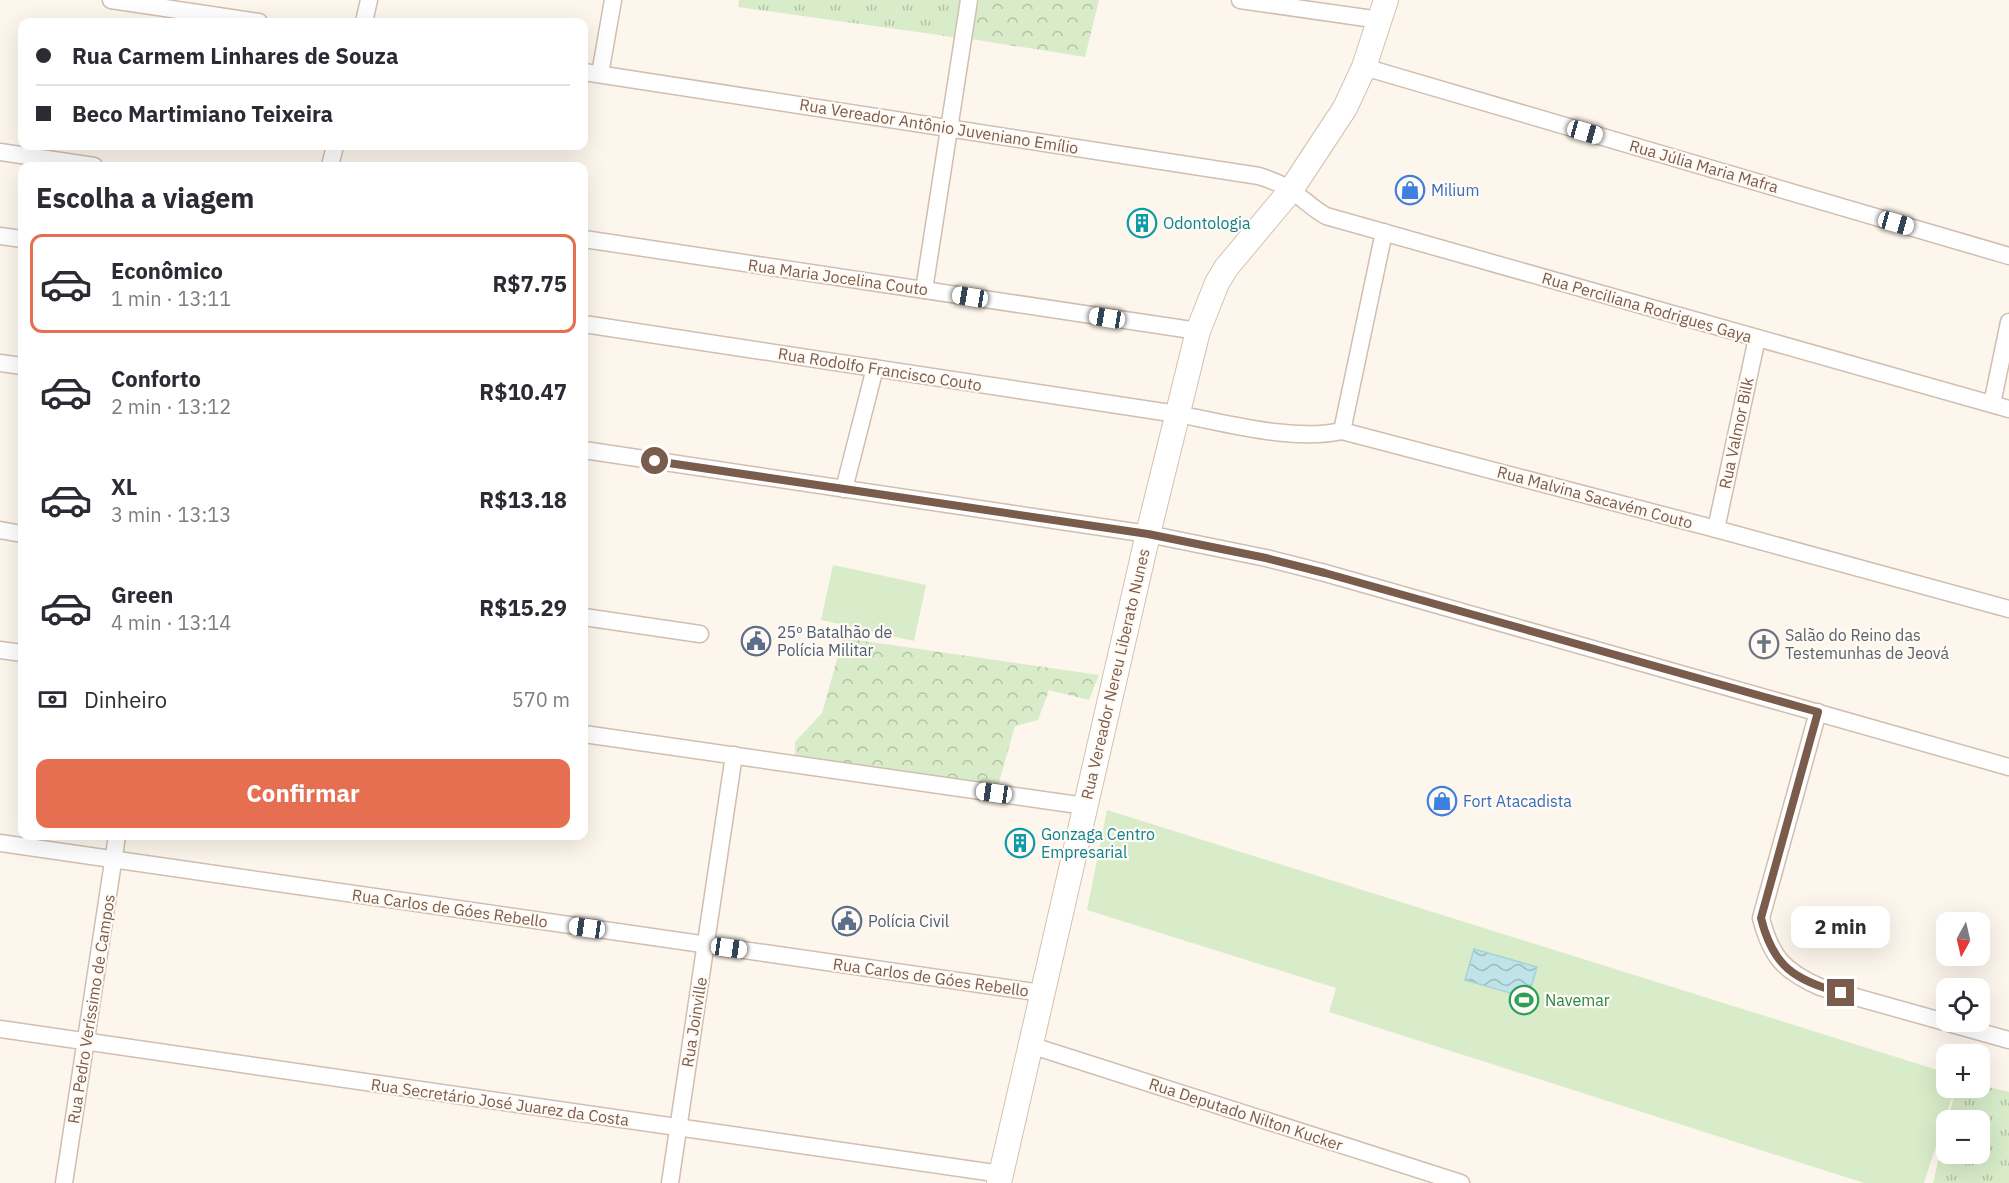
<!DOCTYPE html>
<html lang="pt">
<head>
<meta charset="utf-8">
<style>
  :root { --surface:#fff; --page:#f2f2f3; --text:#2b2b33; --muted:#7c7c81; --line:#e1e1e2; --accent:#e76f51 }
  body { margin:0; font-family:"IBM Plex Sans",sans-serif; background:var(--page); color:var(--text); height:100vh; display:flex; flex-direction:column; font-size:22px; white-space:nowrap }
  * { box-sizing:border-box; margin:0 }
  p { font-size:20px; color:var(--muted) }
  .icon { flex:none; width:33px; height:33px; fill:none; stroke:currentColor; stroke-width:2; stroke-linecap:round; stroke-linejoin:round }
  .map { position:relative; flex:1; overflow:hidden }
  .panel { position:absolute; left:18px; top:162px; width:570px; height:678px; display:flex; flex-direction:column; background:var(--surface); border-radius:12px; box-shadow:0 6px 24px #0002 }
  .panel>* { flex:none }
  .banner { position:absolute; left:18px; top:18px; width:570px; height:132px; border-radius:12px; box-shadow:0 6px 24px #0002; display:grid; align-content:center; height:132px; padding:0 18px; background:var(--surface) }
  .needle { width:39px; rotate:188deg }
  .tools { position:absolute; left:1936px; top:912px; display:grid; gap:12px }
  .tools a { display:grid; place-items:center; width:54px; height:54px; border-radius:12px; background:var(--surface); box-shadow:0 6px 24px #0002; font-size:30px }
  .end { position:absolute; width:27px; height:27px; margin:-14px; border:8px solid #7a5c4d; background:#fff; box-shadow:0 0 0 3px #fff }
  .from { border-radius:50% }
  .bubble { position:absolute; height:42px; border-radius:12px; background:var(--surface); box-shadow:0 6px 24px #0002; font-size:20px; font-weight:700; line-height:42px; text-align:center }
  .car { position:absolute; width:18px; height:36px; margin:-18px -9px; border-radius:8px; box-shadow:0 0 4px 2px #0007; background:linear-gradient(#fff 24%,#345 0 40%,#fff 0 76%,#345 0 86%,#fff 0) }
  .banner b { display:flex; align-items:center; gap:21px; height:57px; font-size:22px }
  .banner b+b { border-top:2px solid var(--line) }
  .banner i { width:15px; height:15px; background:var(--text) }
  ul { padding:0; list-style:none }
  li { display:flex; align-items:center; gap:18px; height:99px; margin:0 12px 9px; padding:0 6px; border:3px solid transparent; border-radius:12px }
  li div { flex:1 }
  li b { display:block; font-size:22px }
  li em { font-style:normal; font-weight:700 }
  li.on { border-color:var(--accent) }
  li>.icon { width:54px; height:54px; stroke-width:1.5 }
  h2 { padding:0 18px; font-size:27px; line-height:72px }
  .pay { display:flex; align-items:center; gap:15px; height:66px; padding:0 18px; font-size:22px }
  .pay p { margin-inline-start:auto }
  .primary-button { display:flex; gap:12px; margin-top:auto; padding:12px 18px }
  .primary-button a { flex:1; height:69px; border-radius:12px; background:var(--accent); color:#fff; font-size:24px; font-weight:700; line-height:69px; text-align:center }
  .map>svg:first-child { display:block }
  .grass { fill:url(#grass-tufts) }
  .forest { fill:url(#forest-crowns) }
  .green { fill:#d8ecc9 }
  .water { fill:url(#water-waves); stroke:#a5d3da; stroke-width:1.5 }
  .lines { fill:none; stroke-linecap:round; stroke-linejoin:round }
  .minor-casing { stroke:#d1beb0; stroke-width:19 }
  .secondary-casing { stroke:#d6c0b0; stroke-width:26 }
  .minor { stroke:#fff; stroke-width:16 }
  .secondary { stroke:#fff; stroke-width:24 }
  .route { stroke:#7a5c4d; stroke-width:8 }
  .labels { text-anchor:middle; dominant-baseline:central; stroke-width:4.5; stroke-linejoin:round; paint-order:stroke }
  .street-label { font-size:16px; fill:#7a5c4d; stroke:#fffaf3 }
  .shop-label { font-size:16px; fill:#366cbe; stroke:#fffaf3; text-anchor:start }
  .culture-label { font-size:16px; fill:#0d838f; stroke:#fffaf3; text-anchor:start }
  .service-label { font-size:16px; fill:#4e5e75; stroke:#fffaf3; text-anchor:start }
  .worship-label { font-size:16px; fill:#5b616d; stroke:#fffaf3; text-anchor:start }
  .leisure-label { font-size:16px; fill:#27864d; stroke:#fffaf3; text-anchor:start }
</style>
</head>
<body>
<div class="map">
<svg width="2009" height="1183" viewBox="0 0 2009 1183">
  <defs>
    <pattern id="grass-tufts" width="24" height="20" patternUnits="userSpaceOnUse" patternTransform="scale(1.5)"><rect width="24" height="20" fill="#d8ecc9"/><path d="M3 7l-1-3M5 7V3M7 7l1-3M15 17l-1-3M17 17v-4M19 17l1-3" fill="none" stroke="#b4c2a5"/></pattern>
    <pattern id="forest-crowns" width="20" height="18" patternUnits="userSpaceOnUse" patternTransform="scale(1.5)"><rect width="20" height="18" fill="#d8ecc9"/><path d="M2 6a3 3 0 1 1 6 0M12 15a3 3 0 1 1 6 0" fill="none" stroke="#b4c2a5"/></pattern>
    <pattern id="water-waves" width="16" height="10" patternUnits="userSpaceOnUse" patternTransform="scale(1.5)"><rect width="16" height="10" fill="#bfe3e8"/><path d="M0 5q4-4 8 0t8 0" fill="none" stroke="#a0bbbe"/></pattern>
  </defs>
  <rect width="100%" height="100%" fill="#fdf6ec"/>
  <g class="grass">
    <path d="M 739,0 L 965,0 L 960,38 L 738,7 Z"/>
    <path d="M 1980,1085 L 2009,1092 L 2009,1183 L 1933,1183 L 1947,1126 L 1947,1154 L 1980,1154 L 1980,1120 L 1948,1120 L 1956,1088 L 1980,1088 Z"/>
  </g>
  <g class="forest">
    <path d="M 979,0 L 1099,0 L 1085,57 L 971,39 Z"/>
    <path d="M 843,638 L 1099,675 L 1089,700 L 1049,690 L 1038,720 L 1015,726 L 998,786 L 795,759 L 795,742 L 822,713 Z"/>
  </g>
  <g class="green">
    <path d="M 833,565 L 926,585 L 914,641 L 821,620 Z"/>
    <path d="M 1107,810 L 1947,1073 L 1947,1088 L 1955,1088 L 1924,1183 L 1864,1183 L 1329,1012 L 1336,988 L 1087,910 Z"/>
  </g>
  <path class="water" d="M 1474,949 L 1537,967 L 1528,998 L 1465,980 Z"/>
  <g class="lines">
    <g class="minor-casing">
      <g id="minor">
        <path d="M 111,0 L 259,22"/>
        <path d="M 1240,0 L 1380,20"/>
        <path d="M 364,22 L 369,0"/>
        <path d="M 1364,67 L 2009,256"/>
        <path d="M 584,72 L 1259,176 C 1270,180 1281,183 1290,190 C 1303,198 1313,209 1326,216 L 2009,409"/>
        <path d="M 600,74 L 613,0"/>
        <path d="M 0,152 L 94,166"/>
        <path d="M 330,166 L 335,146"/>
        <path d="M 0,236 L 22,239"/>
        <path d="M 584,239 L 1198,331"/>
        <path d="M 924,290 L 969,0"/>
        <path d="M 584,324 L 1177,414 C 1226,423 1293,442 1342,431 L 1716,529 L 2009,609"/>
        <path d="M 0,363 L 22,366"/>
        <path d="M 1992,404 L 2009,322"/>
        <path d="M 1342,431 L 1384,232"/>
        <path d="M 584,450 L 1148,534 L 1266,558 L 1325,573 L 2009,767"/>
        <path d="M 844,489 L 875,368"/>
        <path d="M 1716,529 L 1757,338"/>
        <path d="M 0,530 L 22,534"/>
        <path d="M 584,617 L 700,634"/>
        <path d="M 0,650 L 22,653"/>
        <path d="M 1818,712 L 1761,918 C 1771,957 1784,971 1820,987 L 2009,1040"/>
        <path d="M 584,734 L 1085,806"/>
        <path d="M 0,843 L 1042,993"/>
        <path d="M 0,1029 L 1001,1174"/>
        <path d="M 1030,1045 L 1461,1183"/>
        <path d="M 64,1183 L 117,836"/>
        <path d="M 670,1183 L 734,755"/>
      </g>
    </g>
    <g class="secondary-casing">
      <path id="secondary" d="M 999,1183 L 1148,534 L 1198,331 L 1217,283 L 1226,268 L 1291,190 L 1345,108 L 1364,67 L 1386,0"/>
    </g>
    <use href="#minor" class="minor"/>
    <use href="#secondary" class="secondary"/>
  </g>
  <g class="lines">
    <path class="route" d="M 655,461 L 1148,534 L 1266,558 L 1325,573 L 1818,712 L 1761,918 C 1773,967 1795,980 1841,993"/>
  </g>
  <defs>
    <g id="shop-ring" transform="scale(1.5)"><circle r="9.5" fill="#fffaf3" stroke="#3f7fe0" stroke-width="1.5"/><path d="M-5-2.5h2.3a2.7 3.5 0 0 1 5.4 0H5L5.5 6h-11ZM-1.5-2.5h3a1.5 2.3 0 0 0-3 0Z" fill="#3f7fe0"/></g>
    <g id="building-ring" transform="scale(1.5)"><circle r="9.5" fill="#fffaf3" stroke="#0f9aa8" stroke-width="1.5"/><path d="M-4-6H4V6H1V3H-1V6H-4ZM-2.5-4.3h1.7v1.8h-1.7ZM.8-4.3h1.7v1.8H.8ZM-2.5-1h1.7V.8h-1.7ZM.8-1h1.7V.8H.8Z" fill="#0f9aa8"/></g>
    <g id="civic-ring" transform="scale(1.5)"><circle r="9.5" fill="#fffaf3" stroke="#5c6f8a" stroke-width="1.5"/><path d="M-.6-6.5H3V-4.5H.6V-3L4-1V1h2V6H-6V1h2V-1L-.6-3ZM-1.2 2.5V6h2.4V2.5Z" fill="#5c6f8a"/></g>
    <g id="church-ring" transform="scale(1.5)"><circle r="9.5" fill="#fffaf3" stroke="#6b7280" stroke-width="1.5"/><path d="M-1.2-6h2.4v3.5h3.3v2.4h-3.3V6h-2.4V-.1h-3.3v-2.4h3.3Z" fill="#6b7280"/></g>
    <g id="stadium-ring" transform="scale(1.5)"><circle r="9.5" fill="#fffaf3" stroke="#2e9e5b" stroke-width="1.5"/><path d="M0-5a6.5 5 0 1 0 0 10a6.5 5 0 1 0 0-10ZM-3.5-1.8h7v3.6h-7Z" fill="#2e9e5b"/></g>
  </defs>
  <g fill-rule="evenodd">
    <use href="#shop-ring" x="1410" y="190"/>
    <use href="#building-ring" x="1142" y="223"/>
    <use href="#civic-ring" x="756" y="641"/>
    <use href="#church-ring" x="1764" y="644"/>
    <use href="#shop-ring" x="1442" y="801"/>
    <use href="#building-ring" x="1020" y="843"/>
    <use href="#civic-ring" x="847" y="921"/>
    <use href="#stadium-ring" x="1524" y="1000"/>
  </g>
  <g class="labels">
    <g class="street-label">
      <text transform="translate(939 126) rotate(9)">Rua Vereador Antônio Juveniano Emílio</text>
      <text transform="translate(1704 166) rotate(16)">Rua Júlia Maria Mafra</text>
      <text transform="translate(838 277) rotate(8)">Rua Maria Jocelina Couto</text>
      <text transform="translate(1647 307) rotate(16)">Rua Perciliana Rodrigues Gaya</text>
      <text transform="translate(880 369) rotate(9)">Rua Rodolfo Francisco Couto</text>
      <text transform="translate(1736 433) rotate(-78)">Rua Valmor Bilk</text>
      <text transform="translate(1595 497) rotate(15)">Rua Malvina Sacavém Couto</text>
      <text transform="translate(1115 674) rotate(-77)">Rua Vereador Nereu Liberato Nunes</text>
      <text transform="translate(450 908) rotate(8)">Rua Carlos de Góes Rebello</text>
      <text transform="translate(931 977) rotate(8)">Rua Carlos de Góes Rebello</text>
      <text transform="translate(91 1009) rotate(-81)">Rua Pedro Veríssimo de Campos</text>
      <text transform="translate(694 1022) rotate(-81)">Rua Joinville</text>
      <text transform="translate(500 1102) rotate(8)">Rua Secretário José Juarez da Costa</text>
      <text transform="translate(1246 1114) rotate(18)">Rua Deputado Nilton Kucker</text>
    </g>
    <g class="shop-label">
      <text x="1431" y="190">Milium</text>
      <text x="1463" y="801">Fort Atacadista</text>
    </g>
    <g class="culture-label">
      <text x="1163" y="223">Odontologia</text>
      <text x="1041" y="834">Gonzaga Centro<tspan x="1041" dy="18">Empresarial</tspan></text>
    </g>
    <g class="service-label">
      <text x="777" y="632">25º Batalhão de<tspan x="777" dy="18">Polícia Militar</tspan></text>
      <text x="868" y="921">Polícia Civil</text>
    </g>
    <g class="worship-label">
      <text x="1785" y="635">Salão do Reino das<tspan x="1785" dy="18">Testemunhas de Jeová</tspan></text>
    </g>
    <g class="leisure-label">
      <text x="1545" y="1000">Navemar</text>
    </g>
  </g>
</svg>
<div class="tools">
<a><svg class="needle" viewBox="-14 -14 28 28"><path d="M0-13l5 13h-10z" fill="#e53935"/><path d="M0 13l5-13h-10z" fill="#7c7c81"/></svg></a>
<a><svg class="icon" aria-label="locate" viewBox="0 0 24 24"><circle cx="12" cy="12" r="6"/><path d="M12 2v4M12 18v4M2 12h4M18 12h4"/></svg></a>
<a>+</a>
<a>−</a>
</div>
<i class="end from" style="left:655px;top:461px"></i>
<i class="end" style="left:1841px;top:993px"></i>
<div class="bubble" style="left:1791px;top:906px;width:99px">2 min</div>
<i class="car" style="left:1585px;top:132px;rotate:106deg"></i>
<i class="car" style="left:1896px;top:223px;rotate:106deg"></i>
<i class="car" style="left:970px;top:297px;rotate:279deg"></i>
<i class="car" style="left:1107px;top:318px;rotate:279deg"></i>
<i class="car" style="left:994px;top:793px;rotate:278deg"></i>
<i class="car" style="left:587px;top:928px;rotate:278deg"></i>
<i class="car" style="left:729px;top:948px;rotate:98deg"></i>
<div class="banner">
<b><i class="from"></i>Rua Carmem Linhares de Souza</b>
<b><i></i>Beco Martimiano Teixeira</b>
</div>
<section class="panel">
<h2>Escolha a viagem</h2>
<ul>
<li class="on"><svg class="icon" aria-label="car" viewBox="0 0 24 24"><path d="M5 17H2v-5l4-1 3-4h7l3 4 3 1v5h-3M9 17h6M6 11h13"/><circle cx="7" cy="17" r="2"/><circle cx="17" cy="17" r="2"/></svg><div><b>Econômico</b><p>1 min · 13:11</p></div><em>R$7.75</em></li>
<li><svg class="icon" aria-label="car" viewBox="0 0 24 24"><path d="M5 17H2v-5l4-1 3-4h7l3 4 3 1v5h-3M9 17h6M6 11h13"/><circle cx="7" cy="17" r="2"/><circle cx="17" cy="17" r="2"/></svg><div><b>Conforto</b><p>2 min · 13:12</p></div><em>R$10.47</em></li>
<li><svg class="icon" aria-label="car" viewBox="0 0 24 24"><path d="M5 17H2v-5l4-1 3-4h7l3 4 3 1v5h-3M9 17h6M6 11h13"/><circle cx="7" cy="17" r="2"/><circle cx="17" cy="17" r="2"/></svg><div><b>XL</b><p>3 min · 13:13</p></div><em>R$13.18</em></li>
<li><svg class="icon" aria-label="car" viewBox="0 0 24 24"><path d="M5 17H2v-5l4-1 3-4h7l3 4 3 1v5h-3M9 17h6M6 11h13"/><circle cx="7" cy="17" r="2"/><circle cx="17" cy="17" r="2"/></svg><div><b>Green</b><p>4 min · 13:14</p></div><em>R$15.29</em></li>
</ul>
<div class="pay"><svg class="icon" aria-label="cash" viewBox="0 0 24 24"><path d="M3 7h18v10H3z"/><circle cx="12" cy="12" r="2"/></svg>Dinheiro<p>570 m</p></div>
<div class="primary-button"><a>Confirmar</a></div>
</section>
</div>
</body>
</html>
